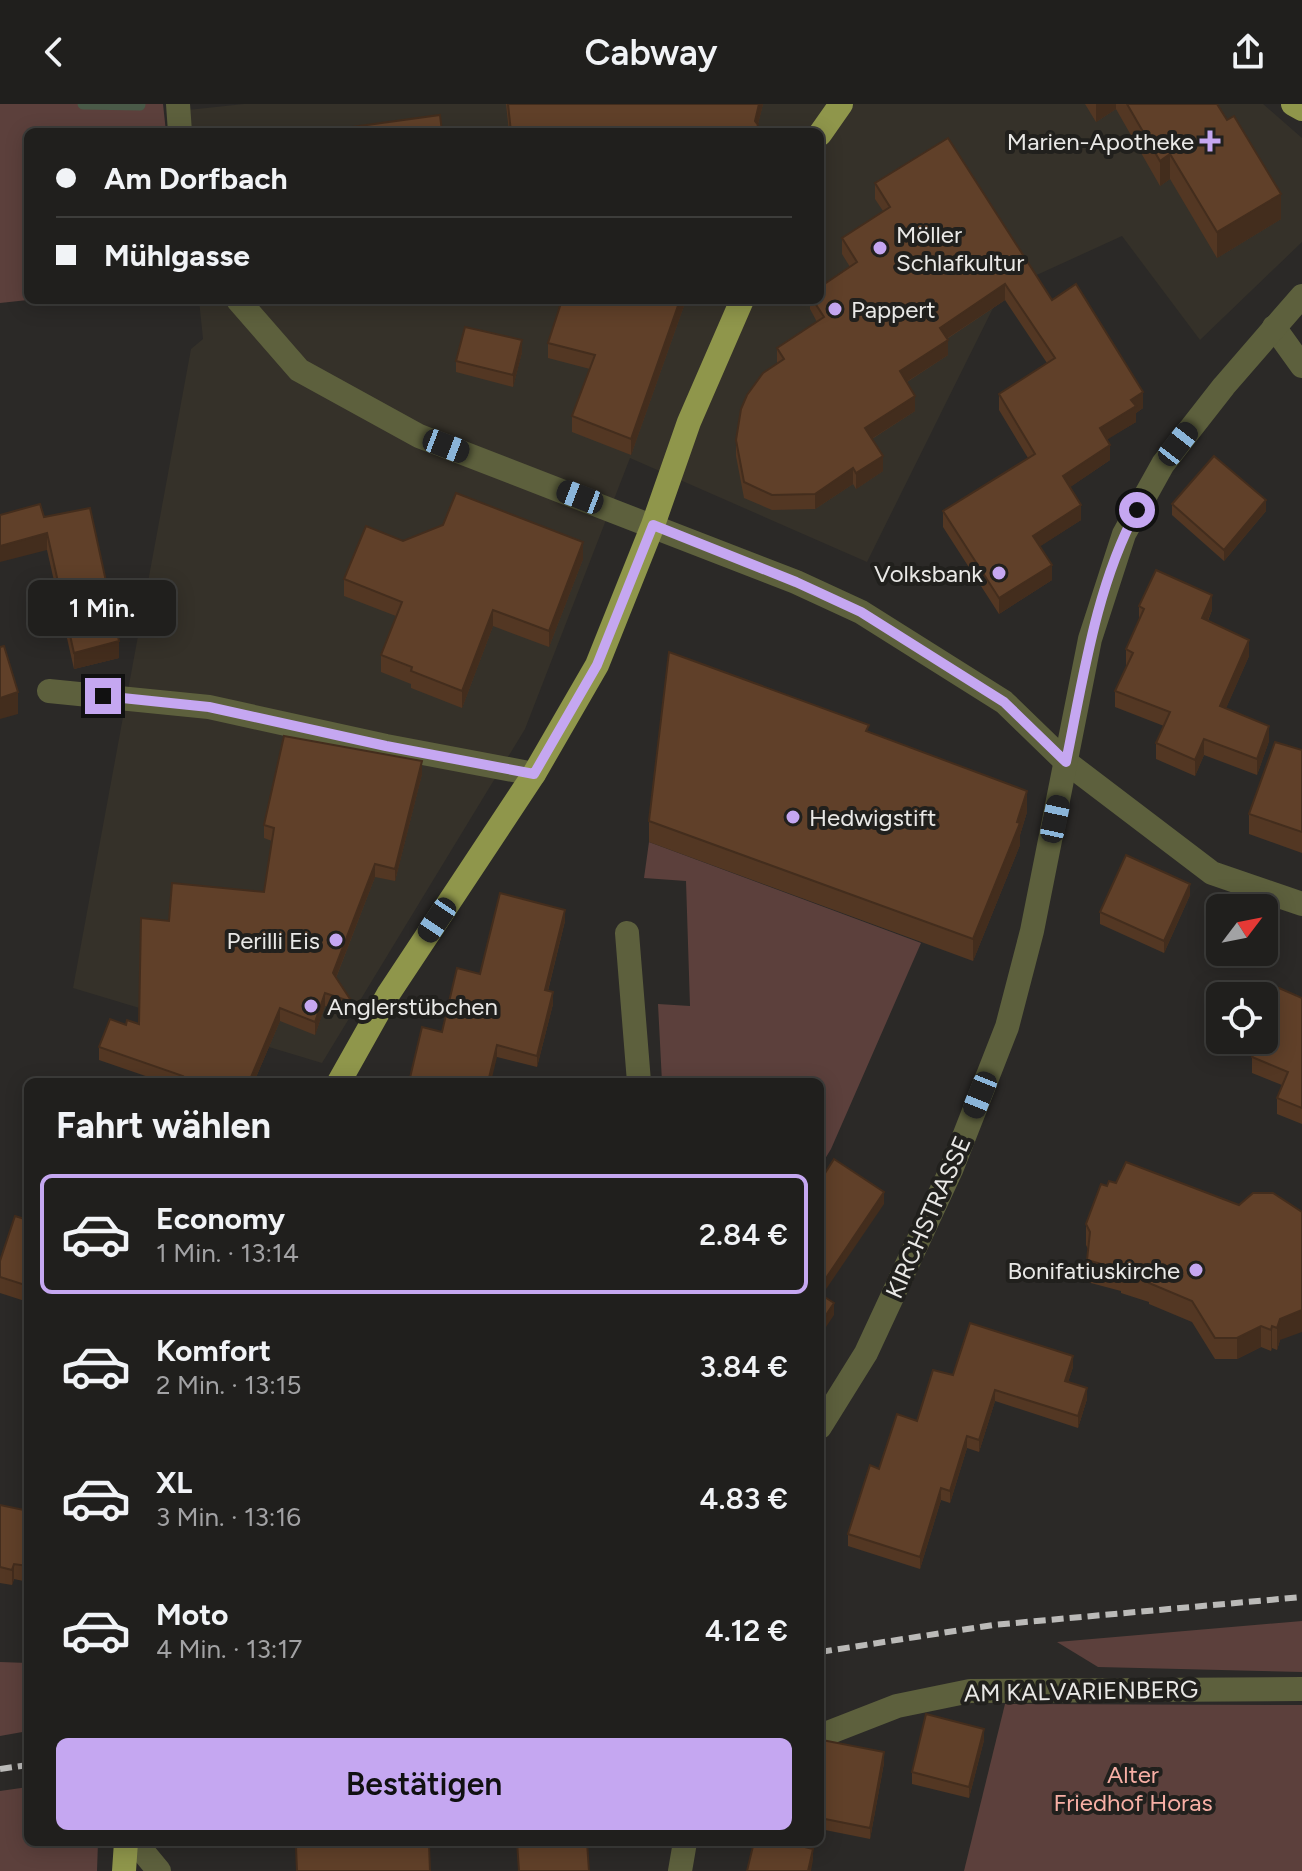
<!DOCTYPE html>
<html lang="de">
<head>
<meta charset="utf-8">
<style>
  :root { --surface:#201f1d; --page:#2d2c2a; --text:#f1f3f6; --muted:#a2a2a4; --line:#3d3d3b; --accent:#c5a7f1 }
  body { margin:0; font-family:Figtree,sans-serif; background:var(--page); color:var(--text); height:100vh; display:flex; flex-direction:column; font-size:30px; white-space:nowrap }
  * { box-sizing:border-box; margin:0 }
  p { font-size:26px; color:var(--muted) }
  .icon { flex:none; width:44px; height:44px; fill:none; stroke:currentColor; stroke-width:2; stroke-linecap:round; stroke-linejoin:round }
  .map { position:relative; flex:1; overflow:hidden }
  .sheet { position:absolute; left:24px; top:974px; width:800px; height:768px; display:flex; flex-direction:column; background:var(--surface); border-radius:12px; box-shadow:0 4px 20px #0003,0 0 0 2px var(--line) }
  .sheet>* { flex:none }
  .hud { position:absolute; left:24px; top:24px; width:800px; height:176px; border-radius:12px; box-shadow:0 4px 20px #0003,0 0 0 2px var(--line); display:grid; align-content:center; height:176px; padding:0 32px; background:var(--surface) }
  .needle { width:52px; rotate:58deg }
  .fabs { position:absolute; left:1206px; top:790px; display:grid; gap:16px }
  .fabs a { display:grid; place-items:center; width:72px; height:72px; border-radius:12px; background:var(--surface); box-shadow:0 4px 20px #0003,0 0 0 2px var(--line); font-size:40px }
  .end { position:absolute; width:36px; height:36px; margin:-18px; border:10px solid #c5a7f1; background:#111; box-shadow:0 0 0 4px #111 }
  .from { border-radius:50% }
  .bubble { position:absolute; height:56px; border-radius:12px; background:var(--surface); box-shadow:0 4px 20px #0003,0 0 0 2px var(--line); font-size:26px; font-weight:600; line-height:56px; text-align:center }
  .car { position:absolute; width:24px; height:48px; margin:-24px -12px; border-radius:10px; box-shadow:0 0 6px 2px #0007; background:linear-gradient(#222 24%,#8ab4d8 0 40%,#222 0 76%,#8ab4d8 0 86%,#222 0) }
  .hud b { display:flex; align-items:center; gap:28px; height:76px; font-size:30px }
  .hud b+b { border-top:2px solid var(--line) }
  .hud i { width:20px; height:20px; background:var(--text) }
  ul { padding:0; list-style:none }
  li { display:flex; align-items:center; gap:24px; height:120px; margin:0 16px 12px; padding:0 16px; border:4px solid transparent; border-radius:12px }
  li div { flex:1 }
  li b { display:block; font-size:30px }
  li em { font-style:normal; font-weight:600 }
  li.current { border-color:var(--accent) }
  li>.icon { width:72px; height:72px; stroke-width:1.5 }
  h2 { padding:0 32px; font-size:36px; line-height:96px }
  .primary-button { display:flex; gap:16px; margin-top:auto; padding:16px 32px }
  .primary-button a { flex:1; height:92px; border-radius:12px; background:var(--accent); color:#111; font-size:32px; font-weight:600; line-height:92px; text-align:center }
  header { display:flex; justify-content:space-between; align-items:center; height:104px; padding:0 32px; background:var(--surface); font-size:36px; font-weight:600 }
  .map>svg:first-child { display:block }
  .built { fill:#353129 }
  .green { fill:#5c403c }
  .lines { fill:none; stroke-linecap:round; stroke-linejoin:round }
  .stream { stroke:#4a5a48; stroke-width:11 }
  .minor { stroke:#5d603d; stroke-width:24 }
  .major { stroke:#8f964b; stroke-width:24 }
  .rail { stroke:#bbbab8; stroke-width:6; stroke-dasharray:12 6; stroke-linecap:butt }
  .wall { fill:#533723 }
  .shaded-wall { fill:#432d1d }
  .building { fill:#604029; stroke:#432d1d; stroke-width:2 }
  .route { stroke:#c5a7f1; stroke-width:10 }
  .poi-dot { fill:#c5a7f1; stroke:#21201d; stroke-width:3 }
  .labels { text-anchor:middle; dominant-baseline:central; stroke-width:8; stroke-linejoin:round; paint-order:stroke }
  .poi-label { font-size:24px; fill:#e9e8e6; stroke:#21201d; text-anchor:end }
  .street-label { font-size:24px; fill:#e9e8e6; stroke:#21201d }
  .park-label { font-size:24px; fill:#f7afa5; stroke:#21201d }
</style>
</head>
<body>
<header><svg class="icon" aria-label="back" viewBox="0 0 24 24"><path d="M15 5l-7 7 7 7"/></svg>Cabway<svg class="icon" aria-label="share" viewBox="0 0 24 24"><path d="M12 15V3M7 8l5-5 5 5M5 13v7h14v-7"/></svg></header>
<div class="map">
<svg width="1302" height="1767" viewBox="0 0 1302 1767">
  <rect width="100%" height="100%" fill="#2b2927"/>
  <path class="built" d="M 244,0 L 1263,0 L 1302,34 L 1302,138 L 1200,236 L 1122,132 L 1028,175 L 998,194 L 867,458 L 630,354 L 525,625 L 322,959 L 73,884 L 191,245 L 203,235 L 199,196 L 820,196 L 820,28 L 180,28 L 178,7 Z"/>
  <g class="green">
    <path d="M 0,0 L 163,0 L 166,28 L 28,28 L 28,196 L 0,199 Z"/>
    <path d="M 649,738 L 921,839 L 831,1045 L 820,1063 L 820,978 L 662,978 L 658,900 L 690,902 L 686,777 L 644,774 Z"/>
    <path d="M 1302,1517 L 1302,1568 L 1098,1563 L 1057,1538 Z"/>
    <path d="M 0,1558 L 28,1559 L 28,1627 L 0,1632 Z"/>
    <path d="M 1005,1600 L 1302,1601 L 1302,1767 L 964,1767 Z"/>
    <path d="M 28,1683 L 28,1738 L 98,1738 L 97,1767 L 0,1767 L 0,1687 Z"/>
  </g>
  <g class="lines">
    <path class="stream" d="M 83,0 L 140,1"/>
    <g class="minor">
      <path d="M 178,0 L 180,28"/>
      <path d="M 238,196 L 299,266 L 419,332 L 796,478 L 861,508 L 1004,598 L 1066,658 L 1212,769 L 1302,800"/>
      <path d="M 1274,223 L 1302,262"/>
      <path d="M 49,587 L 209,603 L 386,642 L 534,670"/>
      <path d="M 627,829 L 639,978"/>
      <path d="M 820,1323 L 866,1249 L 951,1066 L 1007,923 L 1032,827 L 1090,535 L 1124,430 L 1163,360 L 1224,282 L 1302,192"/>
      <path d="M 820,1632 L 897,1602 L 970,1587 L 1302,1585"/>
      <path d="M 135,1738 L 159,1767"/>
      <path d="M 680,1767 L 685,1738"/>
    </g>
    <g class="major">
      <path d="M 1293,0 L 1302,5"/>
      <path d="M 820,30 L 841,0"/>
      <path d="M 339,978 L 389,889 L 534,670 L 597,561 L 653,421 L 689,318 L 742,196"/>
      <path d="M 124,1767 L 126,1738"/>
    </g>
    <g class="rail">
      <path d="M 820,1548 L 993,1521 L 1302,1493"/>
      <path d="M 0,1665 L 28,1661"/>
    </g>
  </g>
  <g class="wall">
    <path d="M 506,0 L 763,0 L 758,20 L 758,28 L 509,28 Z"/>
    <path d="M 1085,0 L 1217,0 L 1281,115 L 1217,154 L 1170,75 L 1160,82 L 1116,5 L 1096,18 Z"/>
    <path d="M 875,79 L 1052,196 L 1143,304 L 1136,309 L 1136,318 L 1107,335 L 1110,356 L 1070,383 L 1081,416 L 1040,442 L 1052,476 L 999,510 L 943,423 L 943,407 L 1028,354 L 999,306 L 999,290 L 1047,259 L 1005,196 L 947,235 L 948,251 L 907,278 L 915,307 L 872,335 L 883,367 L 856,385 L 853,380 L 815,405 L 772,406 L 744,394 L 736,352 L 736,336 L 777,260 L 777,244 L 817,218 L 810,205 L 810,196 L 820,196 L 850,163 L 842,150 L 842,134 L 883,107 L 875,95 Z"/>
    <path d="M 686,196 L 631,351 L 572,328 L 572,312 L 590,265 L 548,254 L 548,239 Z"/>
    <path d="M 522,248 L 513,283 L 456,268 L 456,257 Z"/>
    <path d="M 1172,400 L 1266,407 L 1224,457 L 1172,411 Z"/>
    <path d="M 44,413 L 119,554 L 74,565 L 47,446 Z"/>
    <path d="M 403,437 L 583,455 L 549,543 L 493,522 L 462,604 L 411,584 L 411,580 L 381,568 L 381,551 L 396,512 L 344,492 L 344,475 Z"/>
    <path d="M 1139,502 L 1212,506 L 1208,517 L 1249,552 L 1226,604 L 1269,637 L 1257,671 L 1204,651 L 1195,672 L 1156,655 L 1156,639 L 1164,622 L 1115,603 L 1115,587 L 1127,562 L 1126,561 L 1126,545 L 1139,517 Z"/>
    <path d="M 869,628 L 1027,708 L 1020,731 L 1020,741 L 973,857 L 649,738 L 649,717 Z"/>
    <path d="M 1302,646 L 1302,749 L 1249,730 L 1249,710 Z"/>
    <path d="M 422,670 L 395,777 L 375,773 L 336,874 L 352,898 L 352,911 L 325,902 L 315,931 L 280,917 L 254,978 L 163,978 L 99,956 L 99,943 L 126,921 L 139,920 L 169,817 L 264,788 L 272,737 L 264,734 L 264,721 Z"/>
    <path d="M 1190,791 L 1164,849 L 1100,820 L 1100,808 Z"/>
    <path d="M 565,817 L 548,887 L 553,900 L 537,963 L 497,953 L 442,928 L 480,870 Z"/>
    <path d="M 1302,894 L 1302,1020 L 1277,1010 L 1277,994 L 1282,981 L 1252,969 L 1252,953 Z"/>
    <path d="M 1116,1079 L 1239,1101 L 1253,1089 L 1280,1236 L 1277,1246 L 1272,1244 L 1271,1247 L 1261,1243 L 1237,1255 L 1215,1255 L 1192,1218 L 1149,1200 L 1149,1198 L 1121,1189 L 1121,1187 L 1087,1178 L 1088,1145 L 1086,1141 L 1086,1120 L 1107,1082 Z"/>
    <path d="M 28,1116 L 28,1198 L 0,1189 L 0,1157 Z"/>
    <path d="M 1073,1263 L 1068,1278 L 1087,1295 L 1078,1324 L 995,1297 L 979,1348 L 967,1344 L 950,1399 L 941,1396 L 920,1465 L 848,1442 L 848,1430 L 879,1365 L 953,1271 Z"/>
    <path d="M 28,1387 L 28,1478 L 14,1475 L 12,1481 L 0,1479 L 0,1401 L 24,1406 Z"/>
    <path d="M 984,1636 L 969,1694 L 912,1680 L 912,1668 Z"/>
    <path d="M 820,1646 L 884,1659 L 870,1735 L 820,1725 Z"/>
  </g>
  <g class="shaded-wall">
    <path d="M 759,0 L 763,0 L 757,24 L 758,21 L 758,28 L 755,28 L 755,17 Z"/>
    <path d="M 1096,0 L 1116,0 L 1116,5 L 1096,18 Z"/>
    <path d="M 1170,50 L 1170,75 L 1160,82 L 1160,57 Z"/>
    <path d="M 1281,90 L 1281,115 L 1217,154 L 1217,128 Z"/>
    <path d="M 1005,180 L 1005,196 L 940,239 L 940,224 Z"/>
    <path d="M 680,196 L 686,196 L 631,351 L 631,335 Z"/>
    <path d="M 522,236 L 522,248 L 513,283 L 513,271 Z"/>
    <path d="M 948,236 L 948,251 L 900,282 L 900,267 Z"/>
    <path d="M 1143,288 L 1143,304 L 1136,309 L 1136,318 L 1100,340 L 1100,324 L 1131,296 Z"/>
    <path d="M 915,292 L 915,307 L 865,339 L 865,324 Z"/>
    <path d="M 1110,341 L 1110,356 L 1063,388 L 1063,372 Z"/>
    <path d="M 883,352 L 883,367 L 856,385 L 856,369 Z"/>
    <path d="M 853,364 L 853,380 L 815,405 L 815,390 Z"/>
    <path d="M 1266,396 L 1266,407 L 1224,457 L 1224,446 Z"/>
    <path d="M 1081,401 L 1081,416 L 1033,447 L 1033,432 Z"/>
    <path d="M 47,429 L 47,446 L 0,458 L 0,442 Z"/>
    <path d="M 583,438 L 583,455 L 549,543 L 549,527 Z"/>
    <path d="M 1052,461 L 1052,476 L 999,510 L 999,494 Z"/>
    <path d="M 1212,491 L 1212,506 L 1202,530 L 1202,514 Z"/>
    <path d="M 493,506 L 493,522 L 462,604 L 462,587 Z"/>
    <path d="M 1249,536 L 1249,552 L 1220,618 L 1220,602 Z"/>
    <path d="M 119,537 L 119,554 L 74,565 L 74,549 Z"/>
    <path d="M 18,588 L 18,610 L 0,615 L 0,594 Z"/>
    <path d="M 1269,622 L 1269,637 L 1257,671 L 1257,655 Z"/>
    <path d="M 1204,635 L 1204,651 L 1195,672 L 1195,656 Z"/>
    <path d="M 422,657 L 422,670 L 395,777 L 395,765 Z"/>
    <path d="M 1027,687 L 1027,708 L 1020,731 L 1020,741 L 973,857 L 973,835 Z"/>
    <path d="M 375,760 L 375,773 L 333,881 L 333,869 Z"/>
    <path d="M 1190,780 L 1190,791 L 1164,849 L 1164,837 Z"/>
    <path d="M 565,806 L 565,817 L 545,898 L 545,886 Z"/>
    <path d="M 553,888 L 553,900 L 537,963 L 537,952 Z"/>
    <path d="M 325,889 L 325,902 L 315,931 L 315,918 Z"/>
    <path d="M 280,904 L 280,917 L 254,978 L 249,978 Z"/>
    <path d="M 497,941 L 497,953 L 491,978 L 488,978 Z"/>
    <path d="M 884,1088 L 884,1100 L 820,1194 L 820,1183 Z"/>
    <path d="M 834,1199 L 834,1211 L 820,1232 L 820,1220 Z"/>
    <path d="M 1302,1206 L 1302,1228 L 1280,1236 L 1277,1246 L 1277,1224 L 1280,1215 Z"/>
    <path d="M 1261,1222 L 1261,1243 L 1237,1255 L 1237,1234 Z"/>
    <path d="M 1272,1222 L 1272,1244 L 1271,1247 L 1271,1226 Z"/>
    <path d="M 1073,1252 L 1073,1263 L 1065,1288 L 1065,1277 Z"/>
    <path d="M 1087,1284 L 1087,1295 L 1078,1324 L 1078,1312 Z"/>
    <path d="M 995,1286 L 995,1297 L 979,1348 L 979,1336 Z"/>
    <path d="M 967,1332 L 967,1344 L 950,1399 L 950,1387 Z"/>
    <path d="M 941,1384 L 941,1396 L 920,1465 L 920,1453 Z"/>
    <path d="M 14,1460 L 14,1475 L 12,1481 L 12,1466 Z"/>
    <path d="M 984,1625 L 984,1636 L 969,1694 L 969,1683 Z"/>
    <path d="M 884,1648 L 884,1659 L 870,1735 L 870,1724 Z"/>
    <path d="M 813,1745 L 813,1756 L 811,1767 L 808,1767 Z"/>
  </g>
  <g class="building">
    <path d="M 508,0 L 759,0 L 755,17 L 758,21 L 755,28 L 511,28 Z"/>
    <path d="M 1127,0 L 1217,0 L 1227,16 L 1234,12 L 1281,90 L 1217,128 L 1170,50 L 1160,57 Z"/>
    <path d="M 440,11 L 442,28 L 316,28 Z"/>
    <path d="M 948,34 L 1052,196 L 1076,180 L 1143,288 L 1131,296 L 1136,302 L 1100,324 L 1110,341 L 1063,372 L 1081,401 L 1033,432 L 1052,461 L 999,494 L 943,407 L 1035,350 L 999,290 L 1055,254 L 1005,180 L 940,224 L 948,236 L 900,267 L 915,292 L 865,324 L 883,352 L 856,369 L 853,364 L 815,390 L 772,391 L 744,378 L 736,336 L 741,305 L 747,291 L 763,269 L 784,255 L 777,244 L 824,213 L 813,196 L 820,196 L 820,183 L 857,158 L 842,134 L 890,103 L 875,79 Z"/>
    <path d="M 562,196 L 680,196 L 631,335 L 572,312 L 595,251 L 548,239 Z"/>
    <path d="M 465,223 L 522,236 L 513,271 L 456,257 Z"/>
    <path d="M 1214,352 L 1266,396 L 1224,446 L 1172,400 Z"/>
    <path d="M 456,389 L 583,438 L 549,527 L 493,506 L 462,587 L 411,567 L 412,563 L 381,551 L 402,498 L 344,475 L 366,422 L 403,437 L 443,421 Z"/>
    <path d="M 40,400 L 44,413 L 90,404 L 119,537 L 74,549 L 47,429 L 0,442 L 0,411 Z"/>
    <path d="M 1156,466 L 1212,491 L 1202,514 L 1249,536 L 1220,602 L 1269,622 L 1257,655 L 1204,635 L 1195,656 L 1156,639 L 1170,608 L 1115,587 L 1133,549 L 1126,545 L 1144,505 L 1139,502 Z"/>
    <path d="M 4,542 L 18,588 L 0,594 L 0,543 Z"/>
    <path d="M 669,548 L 869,621 L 866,627 L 1027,687 L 1017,718 L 1020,719 L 973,835 L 649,717 Z"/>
    <path d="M 284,632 L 422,657 L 395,765 L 375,760 L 333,869 L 352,898 L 325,889 L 315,918 L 280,904 L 249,978 L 181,978 L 183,972 L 99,943 L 110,915 L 126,921 L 127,916 L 139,920 L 141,814 L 169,817 L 172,779 L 264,788 L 274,724 L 264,721 Z"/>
    <path d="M 1275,638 L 1302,646 L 1302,728 L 1249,710 Z"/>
    <path d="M 1126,751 L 1190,780 L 1164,837 L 1100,808 Z"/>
    <path d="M 500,789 L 565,806 L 545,886 L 553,888 L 537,952 L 497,941 L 488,978 L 409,978 L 422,923 L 442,928 L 457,864 L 480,870 Z"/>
    <path d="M 1279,884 L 1302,894 L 1302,1004 L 1277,994 L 1288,968 L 1252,953 L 1259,936 L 1264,936 L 1264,922 Z"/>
    <path d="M 834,1055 L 884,1088 L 820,1183 L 820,1077 Z"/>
    <path d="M 1126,1058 L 1239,1101 L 1253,1089 L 1273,1089 L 1302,1108 L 1302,1206 L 1280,1215 L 1277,1224 L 1272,1222 L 1271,1226 L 1261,1222 L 1237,1234 L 1215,1234 L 1192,1197 L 1149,1179 L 1150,1177 L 1121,1168 L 1122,1166 L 1087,1156 L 1090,1128 L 1086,1120 L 1101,1080 L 1107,1082 L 1109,1077 L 1116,1079 Z"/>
    <path d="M 15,1112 L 28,1116 L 28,1182 L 0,1173 L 0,1157 Z"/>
    <path d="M 820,1190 L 834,1199 L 820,1220 Z"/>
    <path d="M 970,1219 L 1073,1252 L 1065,1277 L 1087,1284 L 1078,1312 L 995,1286 L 979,1336 L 967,1332 L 950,1387 L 941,1384 L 920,1453 L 848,1430 L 870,1361 L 879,1365 L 897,1310 L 917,1317 L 933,1266 L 953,1271 Z"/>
    <path d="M 28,1387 L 28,1462 L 14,1460 L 12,1466 L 0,1463 L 0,1401 L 24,1406 Z"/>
    <path d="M 926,1610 L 984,1625 L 969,1683 L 912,1668 Z"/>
    <path d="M 822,1636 L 884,1648 L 870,1724 L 820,1714 L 820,1646 Z"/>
    <path d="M 517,1738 L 587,1738 L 589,1767 L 519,1767 Z"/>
    <path d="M 754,1738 L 784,1738 L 813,1745 L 808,1767 L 747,1767 Z"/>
    <path d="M 429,1740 L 430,1767 L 297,1767 L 296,1743 Z"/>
  </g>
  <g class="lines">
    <path class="route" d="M 103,592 L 209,603 L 386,642 L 534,670 L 597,561 L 653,421 L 796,478 L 861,508 L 1004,598 L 1066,658 C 1083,575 1096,482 1137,406"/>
  </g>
  <g class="poi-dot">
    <path d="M1206 25h8v8h8v8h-8v8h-8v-8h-8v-8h8z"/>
    <circle cx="880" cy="144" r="8"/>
    <circle cx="835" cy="205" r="8"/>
    <circle cx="999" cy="469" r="8"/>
    <circle cx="793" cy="713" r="8"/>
    <circle cx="336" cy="836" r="8"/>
    <circle cx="311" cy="902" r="8"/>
    <circle cx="1196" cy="1166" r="8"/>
  </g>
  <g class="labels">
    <g class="poi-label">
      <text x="1194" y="37">Marien-Apotheke</text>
      <text x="896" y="130" text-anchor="start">Möller<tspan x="896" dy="28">Schlafkultur</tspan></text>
      <text x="851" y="205" text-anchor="start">Pappert</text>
      <text x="983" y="469">Volksbank</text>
      <text x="809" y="713" text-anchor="start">Hedwigstift</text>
      <text x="320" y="836">Perilli Eis</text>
      <text x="327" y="902" text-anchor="start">Anglerstübchen</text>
      <text x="1180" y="1166">Bonifatiuskirche</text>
    </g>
    <g class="street-label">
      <text transform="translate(928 1113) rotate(-66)">KIRCHSTRASSE</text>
      <text transform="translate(1081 1587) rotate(-1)">AM KALVARIENBERG</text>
    </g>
    <g class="park-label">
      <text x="1133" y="1670">Alter<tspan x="1133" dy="28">Friedhof Horas</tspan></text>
    </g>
  </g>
</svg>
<div class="fabs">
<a><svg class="needle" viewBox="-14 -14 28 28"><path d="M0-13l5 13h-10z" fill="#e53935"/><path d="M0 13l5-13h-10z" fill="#a2a2a4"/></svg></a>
<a><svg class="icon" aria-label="locate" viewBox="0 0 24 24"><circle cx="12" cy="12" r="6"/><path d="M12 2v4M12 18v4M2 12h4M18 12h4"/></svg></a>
</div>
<i class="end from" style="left:1137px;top:406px"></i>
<i class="end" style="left:103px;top:592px"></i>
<div class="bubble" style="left:28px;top:476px;width:148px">1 Min.</div>
<i class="car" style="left:1178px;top:340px;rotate:38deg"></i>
<i class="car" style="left:446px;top:342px;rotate:111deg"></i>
<i class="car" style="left:580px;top:393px;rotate:291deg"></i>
<i class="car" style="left:1055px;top:715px;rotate:12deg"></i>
<i class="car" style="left:437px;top:816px;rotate:214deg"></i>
<i class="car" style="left:980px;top:991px;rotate:202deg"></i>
<div class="hud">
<b><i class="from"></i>Am Dorfbach</b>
<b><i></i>Mühlgasse</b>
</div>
<section class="sheet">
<h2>Fahrt wählen</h2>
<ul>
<li class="current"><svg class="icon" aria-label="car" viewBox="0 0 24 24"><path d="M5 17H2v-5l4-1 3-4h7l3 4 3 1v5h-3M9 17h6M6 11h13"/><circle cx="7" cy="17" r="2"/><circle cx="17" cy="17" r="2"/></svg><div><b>Economy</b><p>1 Min. · 13:14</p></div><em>2.84 €</em></li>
<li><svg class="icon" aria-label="car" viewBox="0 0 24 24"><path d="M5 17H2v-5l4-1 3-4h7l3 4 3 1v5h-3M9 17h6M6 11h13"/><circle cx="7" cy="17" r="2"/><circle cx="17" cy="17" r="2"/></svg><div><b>Komfort</b><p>2 Min. · 13:15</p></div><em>3.84 €</em></li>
<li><svg class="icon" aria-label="car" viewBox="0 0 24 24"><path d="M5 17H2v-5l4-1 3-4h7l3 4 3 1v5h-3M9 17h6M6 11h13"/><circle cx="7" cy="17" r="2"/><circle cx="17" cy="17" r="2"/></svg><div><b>XL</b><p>3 Min. · 13:16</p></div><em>4.83 €</em></li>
<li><svg class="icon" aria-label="car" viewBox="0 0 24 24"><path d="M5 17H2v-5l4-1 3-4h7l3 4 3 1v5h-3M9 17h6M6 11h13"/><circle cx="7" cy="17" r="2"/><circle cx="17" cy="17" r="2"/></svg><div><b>Moto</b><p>4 Min. · 13:17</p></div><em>4.12 €</em></li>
</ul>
<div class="primary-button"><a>Bestätigen</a></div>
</section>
</div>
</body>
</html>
